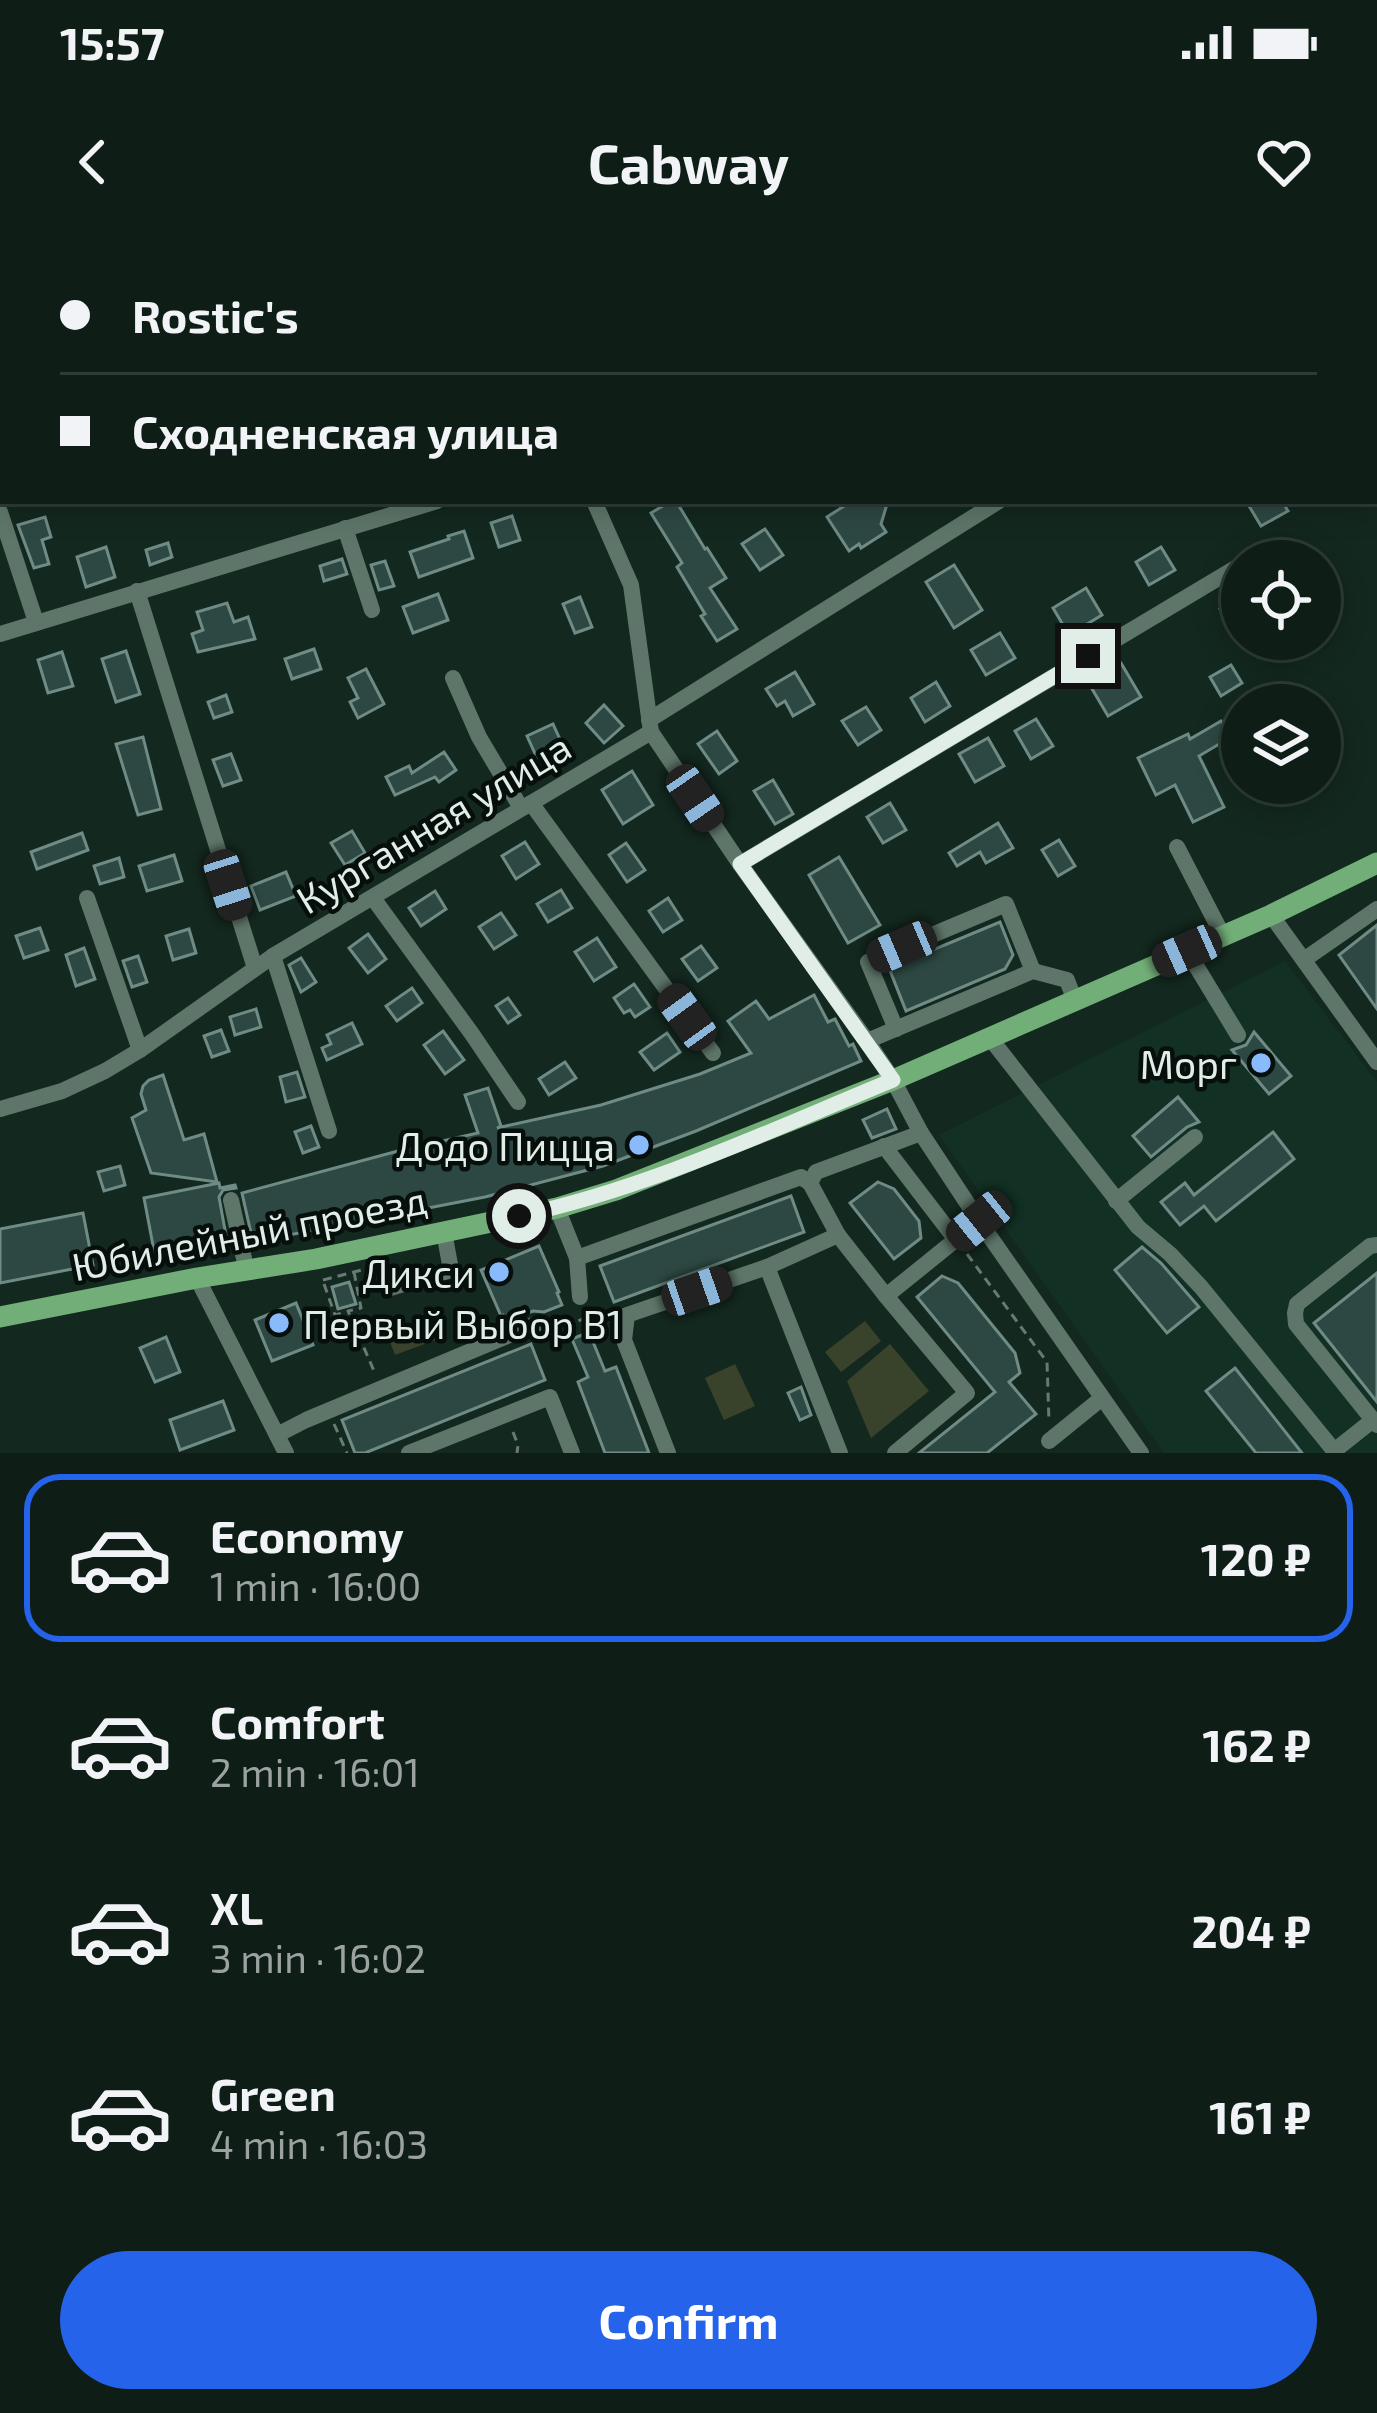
<!DOCTYPE html>
<html lang="en">
<head>
<meta charset="utf-8">
<style>
  :root { --surface:#0e1e17; --page:#172720; --text:#f1f3f6; --muted:#9ba2a1; --line:#2e3c36; --accent:#2563eb }
  body { margin:0; font-family:"Exo 2",sans-serif; background:var(--page); color:var(--text); height:100vh; display:flex; flex-direction:column; font-size:45px; white-space:nowrap }
  * { box-sizing:border-box; margin:0 }
  p { font-size:39px; color:var(--muted) }
  .icon { flex:none; width:66px; height:66px; fill:none; stroke:currentColor; stroke-width:2; stroke-linecap:round; stroke-linejoin:round }
  .map { position:relative; height:1213px; overflow:hidden }
  .drawer { display:flex; flex-direction:column; background:var(--surface); flex:1 }
  .drawer>* { flex:none }
  .hud { position:absolute; left:0px; top:0px; width:1377px; height:264px; box-shadow:0 6px 30px #0003,0 0 0 3px var(--line); display:grid; align-content:center; height:264px; padding:0 60px; background:var(--surface) }
  .tools { position:absolute; left:1221px; top:300px; display:grid; gap:24px }
  .tools a { display:grid; place-items:center; width:120px; height:120px; border-radius:50%; background:var(--surface); box-shadow:0 6px 30px #0003,0 0 0 3px var(--line); font-size:60px }
  .end { position:absolute; width:54px; height:54px; margin:-27px; border:15px solid #e1eee7; background:#111; box-shadow:0 0 0 6px #111 }
  .from { border-radius:50% }
  .car { position:absolute; width:36px; height:72px; margin:-36px -18px; border-radius:15px; box-shadow:0 0 9px 3px #0007; background:linear-gradient(#222 24%,#8ab4d8 0 40%,#222 0 76%,#8ab4d8 0 86%,#222 0) }
  .hud b { display:flex; align-items:center; gap:42px; height:114px; font-size:45px }
  .hud b+b { border-top:3px solid var(--line) }
  .hud i { width:30px; height:30px; background:var(--text) }
  ul { padding:21px 0 0; list-style:none }
  li { display:flex; align-items:center; gap:36px; height:168px; margin:0 24px 18px; padding:0 36px; border:6px solid transparent; border-radius:36px }
  li div { flex:1 }
  li b { display:block; font-size:45px }
  li em { font-style:normal; font-weight:700 }
  li.active { border-color:var(--accent) }
  li>.icon { width:108px; height:108px; stroke-width:1.5 }
  .primary-button { display:flex; gap:24px; margin-top:auto; padding:24px 60px }
  .primary-button a { flex:1; height:138px; border-radius:72px; background:var(--accent); color:#fff; font-size:48px; font-weight:700; line-height:138px; text-align:center }
  .status { display:flex; justify-content:space-between; align-items:center; height:84px; padding:0 60px; background:var(--surface); direction:ltr }
  .status svg { height:33px; fill:currentColor }
  header { display:flex; justify-content:space-between; align-items:center; height:156px; padding:0 60px; background:var(--surface); font-size:54px; font-weight:700 }
  .map>svg:first-child { display:block }
  .built { fill:#123023 }
  .green { fill:#39422a }
  .building { fill:#2d4843; stroke:#6e8b85; stroke-width:3 }
  .lines { fill:none; stroke-linecap:round; stroke-linejoin:round }
  .path { stroke:#687a71; stroke-width:3; stroke-dasharray:9 6; stroke-linecap:butt }
  .minor { stroke:#5e7669; stroke-width:16 }
  .major { stroke:#72ae77; stroke-width:21 }
  .route { stroke:#e1eee7; stroke-width:15 }
  .poi-dot { fill:#89bafc; stroke:#060f0b; stroke-width:4.5 }
  .labels { text-anchor:middle; dominant-baseline:central; stroke-width:9; stroke-linejoin:round; paint-order:stroke }
  .street-label { font-size:39px; fill:#e1eee7; stroke:#060f0b }
  .poi-label { font-size:39px; fill:#e1eee7; stroke:#060f0b; text-anchor:end }
</style>
</head>
<body>
<div class="status"><b>15:57</b><svg viewBox="0 0 49 12"><path d="M0 12V9h3v3zM5 12V6h3v6zM10 12V3h3v9zM15 12V0h3v12zM26 1h20v11H26zM47 4h2v5h-2z"/></svg></div>
<header><svg class="icon" aria-label="back" viewBox="0 0 24 24"><path d="M15 5l-7 7 7 7"/></svg>Cabway<svg class="icon" aria-label="heart" viewBox="0 0 24 24"><path d="M12 20l-8-8c-3-5 5-10 8-4 3-6 11-1 8 4z"/></svg></header>
<div class="map">
<svg width="1377" height="1213" viewBox="0 0 1377 1213">
  <rect width="100%" height="100%" fill="#13281f"/>
  <path class="built" d="M 1285,721 L 1377,842 L 1377,1213 L 1164,1213 L 939,895 Z"/>
  <g class="green">
    <path d="M 430,1077 L 438,1099 L 395,1115 L 387,1094 Z"/>
    <path d="M 865,1081 L 881,1101 L 841,1132 L 825,1112 Z"/>
    <path d="M 890,1104 L 929,1151 L 871,1198 L 847,1141 Z"/>
    <path d="M 735,1124 L 755,1166 L 724,1180 L 705,1138 Z"/>
  </g>
  <g class="building">
    <path d="M 671,261 L 676,261 L 705,309 L 707,308 L 726,338 L 710,348 L 737,389 L 717,401 L 701,376 L 705,374 L 677,327 L 682,323 L 651,273 Z"/>
    <path d="M 852,261 L 888,261 L 881,284 L 886,292 L 861,308 L 859,304 L 849,311 L 827,277 Z"/>
    <path d="M 1246,261 L 1282,261 L 1288,271 L 1261,286 Z"/>
    <path d="M 512,276 L 520,300 L 499,307 L 491,283 Z"/>
    <path d="M 45,277 L 51,297 L 42,300 L 49,324 L 34,328 L 18,285 Z"/>
    <path d="M 765,289 L 783,315 L 760,330 L 742,304 Z"/>
    <path d="M 464,291 L 473,318 L 419,337 L 410,312 L 449,299 L 448,296 Z"/>
    <path d="M 168,303 L 172,317 L 150,325 L 146,310 Z"/>
    <path d="M 106,307 L 115,337 L 86,347 L 77,317 Z"/>
    <path d="M 1161,307 L 1175,330 L 1149,345 L 1136,322 Z"/>
    <path d="M 342,319 L 347,334 L 324,341 L 320,326 Z"/>
    <path d="M 385,321 L 394,346 L 379,350 L 371,325 Z"/>
    <path d="M 954,325 L 982,370 L 954,388 L 926,342 Z"/>
    <path d="M 1086,348 L 1102,375 L 1069,395 L 1053,368 Z"/>
    <path d="M 438,354 L 448,380 L 413,393 L 403,367 Z"/>
    <path d="M 1242,356 L 1242,405 L 1220,369 Z"/>
    <path d="M 580,357 L 592,387 L 575,393 L 563,364 Z"/>
    <path d="M 227,363 L 234,382 L 248,377 L 255,399 L 198,412 L 192,394 L 203,390 L 197,372 Z"/>
    <path d="M 1000,393 L 1015,418 L 986,435 L 971,410 Z"/>
    <path d="M 314,409 L 321,429 L 292,439 L 285,419 Z"/>
    <path d="M 126,411 L 140,454 L 116,462 L 102,419 Z"/>
    <path d="M 62,412 L 73,446 L 48,453 L 38,420 Z"/>
    <path d="M 1121,423 L 1141,457 L 1108,476 L 1088,442 Z"/>
    <path d="M 1231,425 L 1242,443 L 1221,456 L 1210,437 Z"/>
    <path d="M 366,429 L 384,464 L 358,478 L 350,462 L 358,458 L 348,438 Z"/>
    <path d="M 795,432 L 814,464 L 793,476 L 785,461 L 777,466 L 766,449 Z"/>
    <path d="M 936,442 L 950,466 L 925,482 L 911,458 Z"/>
    <path d="M 226,455 L 232,472 L 214,478 L 208,462 Z"/>
    <path d="M 604,465 L 623,486 L 604,503 L 586,483 Z"/>
    <path d="M 866,467 L 881,490 L 858,505 L 842,481 Z"/>
    <path d="M 1036,479 L 1053,506 L 1031,519 L 1015,491 Z"/>
    <path d="M 1221,481 L 1231,497 L 1199,516 L 1224,567 L 1193,582 L 1175,545 L 1156,555 L 1138,518 L 1188,494 L 1190,499 Z"/>
    <path d="M 553,484 L 563,506 L 537,518 L 527,496 Z"/>
    <path d="M 717,491 L 737,521 L 719,534 L 698,504 Z"/>
    <path d="M 143,497 L 161,569 L 138,575 L 116,504 Z"/>
    <path d="M 988,498 L 1004,526 L 975,542 L 959,514 Z"/>
    <path d="M 444,512 L 456,530 L 439,542 L 435,537 L 395,555 L 386,537 L 409,526 L 412,533 Z"/>
    <path d="M 231,514 L 241,540 L 223,546 L 213,520 Z"/>
    <path d="M 632,531 L 653,565 L 623,584 L 602,550 Z"/>
    <path d="M 773,540 L 793,574 L 775,584 L 754,551 Z"/>
    <path d="M 890,563 L 906,590 L 883,603 L 867,577 Z"/>
    <path d="M 998,583 L 1013,608 L 986,623 L 980,612 L 957,626 L 949,613 Z"/>
    <path d="M 352,591 L 365,613 L 345,625 L 331,603 Z"/>
    <path d="M 82,593 L 88,610 L 37,629 L 31,612 Z"/>
    <path d="M 1059,600 L 1075,626 L 1058,636 L 1042,610 Z"/>
    <path d="M 525,602 L 539,624 L 516,639 L 502,616 Z"/>
    <path d="M 626,603 L 645,630 L 627,642 L 609,615 Z"/>
    <path d="M 174,615 L 182,641 L 147,651 L 139,626 Z"/>
    <path d="M 839,617 L 880,685 L 848,703 L 809,635 Z"/>
    <path d="M 119,618 L 124,637 L 100,644 L 94,626 Z"/>
    <path d="M 286,632 L 296,656 L 260,670 L 251,646 Z"/>
    <path d="M 561,650 L 572,668 L 548,682 L 537,664 Z"/>
    <path d="M 435,651 L 446,669 L 421,686 L 409,668 Z"/>
    <path d="M 668,658 L 682,680 L 663,692 L 649,671 Z"/>
    <path d="M 501,673 L 516,695 L 494,709 L 479,687 Z"/>
    <path d="M 1000,682 L 1013,715 L 1005,729 L 906,771 L 889,728 Z"/>
    <path d="M 1377,685 L 1377,769 L 1339,715 Z"/>
    <path d="M 40,688 L 48,710 L 24,718 L 16,696 Z"/>
    <path d="M 189,689 L 196,713 L 173,720 L 166,696 Z"/>
    <path d="M 368,694 L 386,719 L 368,733 L 349,708 Z"/>
    <path d="M 597,698 L 616,727 L 594,741 L 575,712 Z"/>
    <path d="M 701,706 L 717,728 L 698,741 L 682,719 Z"/>
    <path d="M 84,708 L 95,739 L 76,746 L 66,715 Z"/>
    <path d="M 138,716 L 147,742 L 132,747 L 123,721 Z"/>
    <path d="M 301,718 L 316,742 L 301,752 L 289,725 Z"/>
    <path d="M 634,744 L 650,767 L 635,777 L 630,770 L 624,773 L 614,758 Z"/>
    <path d="M 412,748 L 422,763 L 397,781 L 386,766 Z"/>
    <path d="M 814,755 L 828,782 L 835,779 L 849,806 L 853,804 L 861,821 L 696,891 L 603,926 L 485,957 L 253,1002 L 242,953 L 398,911 L 478,893 L 465,855 L 488,848 L 501,886 L 497,888 L 601,865 L 700,834 L 751,813 L 728,781 L 756,761 L 769,779 Z"/>
    <path d="M 508,758 L 520,775 L 508,783 L 496,766 Z"/>
    <path d="M 256,769 L 261,787 L 235,795 L 230,777 Z"/>
    <path d="M 352,783 L 362,804 L 327,820 L 322,808 L 331,804 L 327,795 Z"/>
    <path d="M 221,790 L 229,811 L 212,817 L 204,796 Z"/>
    <path d="M 443,791 L 464,820 L 445,834 L 424,805 Z"/>
    <path d="M 1254,792 L 1291,836 L 1269,854 L 1232,810 L 1246,805 Z"/>
    <path d="M 667,793 L 680,812 L 654,830 L 640,812 Z"/>
    <path d="M 565,822 L 576,838 L 549,855 L 539,839 Z"/>
    <path d="M 297,832 L 305,857 L 286,862 L 280,837 Z"/>
    <path d="M 163,835 L 184,900 L 204,894 L 217,942 L 151,933 L 132,878 L 146,870 L 141,854 L 143,846 L 149,840 Z"/>
    <path d="M 1178,857 L 1199,882 L 1187,887 L 1151,917 L 1133,896 Z"/>
    <path d="M 887,869 L 896,889 L 872,898 L 863,880 Z"/>
    <path d="M 311,886 L 319,907 L 303,913 L 295,892 Z"/>
    <path d="M 1273,892 L 1294,919 L 1216,981 L 1204,966 L 1180,985 L 1161,962 L 1185,943 L 1194,955 Z"/>
    <path d="M 120,926 L 125,945 L 104,951 L 98,932 Z"/>
    <path d="M 878,942 L 894,949 L 919,981 L 921,998 L 894,1019 L 850,963 Z"/>
    <path d="M 219,943 L 220,948 L 235,945 L 236,948 L 223,950 L 219,957 L 227,1001 L 155,1016 L 144,958 Z"/>
    <path d="M 791,956 L 804,992 L 614,1062 L 600,1026 Z"/>
    <path d="M 83,973 L 93,1025 L 0,1043 L 0,989 Z"/>
    <path d="M 539,1006 L 559,1052 L 557,1053 L 562,1065 L 544,1072 L 533,1071 L 506,1082 L 503,1075 L 501,1076 L 481,1030 Z"/>
    <path d="M 1142,1007 L 1161,1023 L 1199,1067 L 1167,1093 L 1115,1030 Z"/>
    <path d="M 1377,1033 L 1377,1162 L 1314,1083 Z"/>
    <path d="M 942,1036 L 958,1043 L 1015,1113 L 1020,1133 L 1009,1142 L 1036,1174 L 987,1213 L 919,1213 L 995,1152 L 917,1057 Z"/>
    <path d="M 349,1042 L 356,1064 L 338,1069 L 332,1047 Z"/>
    <path d="M 296,1063 L 313,1105 L 272,1121 L 255,1080 Z"/>
    <path d="M 589,1092 L 605,1131 L 616,1127 L 649,1213 L 605,1213 L 578,1142 L 588,1137 L 572,1099 Z"/>
    <path d="M 166,1097 L 180,1132 L 155,1142 L 140,1108 Z"/>
    <path d="M 531,1104 L 545,1140 L 365,1213 L 355,1213 L 342,1180 Z"/>
    <path d="M 1235,1128 L 1302,1213 L 1256,1213 L 1206,1151 Z"/>
    <path d="M 801,1147 L 811,1175 L 800,1180 L 788,1153 Z"/>
    <path d="M 223,1161 L 234,1190 L 180,1210 L 170,1180 Z"/>
  </g>
  <g class="lines">
    <g class="path">
      <path d="M 398,0 L 400,3"/>
      <path d="M 967,1014 L 1047,1122 L 1049,1182"/>
      <path d="M 354,1032 L 361,1068 L 348,1071 L 374,1131"/>
      <path d="M 323,1040 L 373,1027"/>
      <path d="M 324,1044 L 335,1075 L 346,1072"/>
      <path d="M 551,1089 L 555,1091 L 590,1076 L 587,1070"/>
      <path d="M 334,1184 L 347,1213"/>
      <path d="M 513,1192 L 518,1205 L 517,1213"/>
    </g>
    <g class="minor">
      <path d="M 1060,0 L 1062,3"/>
      <path d="M 1025,3 L 1029,0"/>
      <path d="M 1317,3 L 1322,0"/>
      <path d="M 1374,113 L 1377,118 L 1374,120"/>
      <path d="M 594,261 L 631,345 L 651,492 L 740,624 L 867,801 L 893,840 L 921,893 L 979,981 L 1141,1213"/>
      <path d="M 0,272 L 36,382"/>
      <path d="M 345,288 L 372,370"/>
      <path d="M 1247,321 L 1264,311"/>
      <path d="M 137,351 L 255,728"/>
      <path d="M 0,394 L 437,261"/>
      <path d="M 453,438 L 479,497 L 521,568"/>
      <path d="M 649,480 L 999,261"/>
      <path d="M 531,563 L 713,813"/>
      <path d="M 1177,607 L 1223,696"/>
      <path d="M 740,624 L 1242,324"/>
      <path d="M 87,658 L 140,810"/>
      <path d="M 373,658 L 472,794 L 518,862"/>
      <path d="M 1271,675 L 1377,822"/>
      <path d="M 1187,711 L 1238,795"/>
      <path d="M 273,716 L 329,891"/>
      <path d="M 1305,719 L 1377,669"/>
      <path d="M 896,789 L 868,722 L 1006,664 L 1033,731"/>
      <path d="M 990,798 L 1138,987 L 1170,1014 L 1201,1047 L 1336,1213"/>
      <path d="M 867,801 L 1033,731 L 1067,740 L 1075,761"/>
      <path d="M 0,869 L 62,851 L 105,831 L 140,810 L 273,716 L 651,492"/>
      <path d="M 884,906 L 956,1000"/>
      <path d="M 231,960 L 247,1032"/>
      <path d="M 1116,961 L 1195,897"/>
      <path d="M 557,968 L 577,1018 L 580,1057"/>
      <path d="M 838,995 L 886,1056"/>
      <path d="M 1377,1005 L 1370,1006 L 1297,1064 L 1295,1073 L 1296,1084 L 1377,1185"/>
      <path d="M 577,1018 L 801,937 L 810,943"/>
      <path d="M 767,1027 L 840,1213"/>
      <path d="M 197,1038 L 286,1213"/>
      <path d="M 390,1048 L 451,1030 L 444,992"/>
      <path d="M 277,1195 L 306,1180 L 538,1083"/>
      <path d="M 1049,1201 L 1102,1158"/>
      <path d="M 1334,1211 L 1373,1180"/>
      <path d="M 409,1213 L 550,1157 L 572,1213"/>
      <path d="M 668,1213 L 624,1100 L 627,1075 L 767,1027 L 838,995 L 810,943 L 816,932 L 921,893"/>
      <path d="M 895,1213 L 967,1153 L 886,1056 L 979,981"/>
    </g>
    <g class="major">
      <path d="M 1343,0 L 1345,3"/>
      <path d="M 1374,52 L 1377,57"/>
      <path d="M 0,1077 L 197,1038 L 316,1019 L 557,968 L 616,950 L 893,840 L 1271,675 L 1377,623"/>
    </g>
  </g>
  <g class="lines">
    <path class="route" d="M 519,976 C 649,948 771,890 893,840 L 740,624 L 1088,416"/>
  </g>
  <g class="poi-dot">
    <circle cx="1261" cy="823" r="12"/>
    <circle cx="639" cy="905" r="12"/>
    <circle cx="499" cy="1032" r="12"/>
    <circle cx="279" cy="1083" r="12"/>
  </g>
  <g class="labels">
    <g class="street-label">
      <text transform="translate(433 582) rotate(-31)">Курганная улица</text>
      <text transform="translate(249 992) rotate(-11)">Юбилейный проезд</text>
    </g>
    <g class="poi-label">
      <text x="1237" y="823">Морг</text>
      <text x="615" y="905">Додо Пицца</text>
      <text x="475" y="1032">Дикси</text>
      <text x="303" y="1083" text-anchor="start">Первый Выбор В1</text>
    </g>
  </g>
</svg>
<div class="tools">
<a><svg class="icon" aria-label="locate" viewBox="0 0 24 24"><circle cx="12" cy="12" r="6"/><path d="M12 2v4M12 18v4M2 12h4M18 12h4"/></svg></a>
<a><svg class="icon" aria-label="layers" viewBox="0 0 24 24"><path d="M12 4l9 5-9 5-9-5zM3 14l9 5 9-5"/></svg></a>
</div>
<i class="end from" style="left:519px;top:976px"></i>
<i class="end" style="left:1088px;top:416px"></i>
<i class="car" style="left:695px;top:558px;rotate:146deg"></i>
<i class="car" style="left:228px;top:645px;rotate:162deg"></i>
<i class="car" style="left:902px;top:707px;rotate:247deg"></i>
<i class="car" style="left:1187px;top:711px;rotate:246deg"></i>
<i class="car" style="left:687px;top:777px;rotate:324deg"></i>
<i class="car" style="left:979px;top:981px;rotate:231deg"></i>
<i class="car" style="left:697px;top:1051px;rotate:71deg"></i>
<div class="hud">
<b><i class="from"></i>Rostic's</b>
<b><i></i>Сходненская улица</b>
</div>
</div>
<section class="drawer">
<ul>
<li class="active"><svg class="icon" aria-label="car" viewBox="0 0 24 24"><path d="M5 17H2v-5l4-1 3-4h7l3 4 3 1v5h-3M9 17h6M6 11h13"/><circle cx="7" cy="17" r="2"/><circle cx="17" cy="17" r="2"/></svg><div><b>Economy</b><p>1 min · 16:00</p></div><em>120 ₽</em></li>
<li><svg class="icon" aria-label="car" viewBox="0 0 24 24"><path d="M5 17H2v-5l4-1 3-4h7l3 4 3 1v5h-3M9 17h6M6 11h13"/><circle cx="7" cy="17" r="2"/><circle cx="17" cy="17" r="2"/></svg><div><b>Comfort</b><p>2 min · 16:01</p></div><em>162 ₽</em></li>
<li><svg class="icon" aria-label="car" viewBox="0 0 24 24"><path d="M5 17H2v-5l4-1 3-4h7l3 4 3 1v5h-3M9 17h6M6 11h13"/><circle cx="7" cy="17" r="2"/><circle cx="17" cy="17" r="2"/></svg><div><b>XL</b><p>3 min · 16:02</p></div><em>204 ₽</em></li>
<li><svg class="icon" aria-label="car" viewBox="0 0 24 24"><path d="M5 17H2v-5l4-1 3-4h7l3 4 3 1v5h-3M9 17h6M6 11h13"/><circle cx="7" cy="17" r="2"/><circle cx="17" cy="17" r="2"/></svg><div><b>Green</b><p>4 min · 16:03</p></div><em>161 ₽</em></li>
</ul>
<div class="primary-button"><a>Confirm</a></div>
</section>
</body>
</html>
